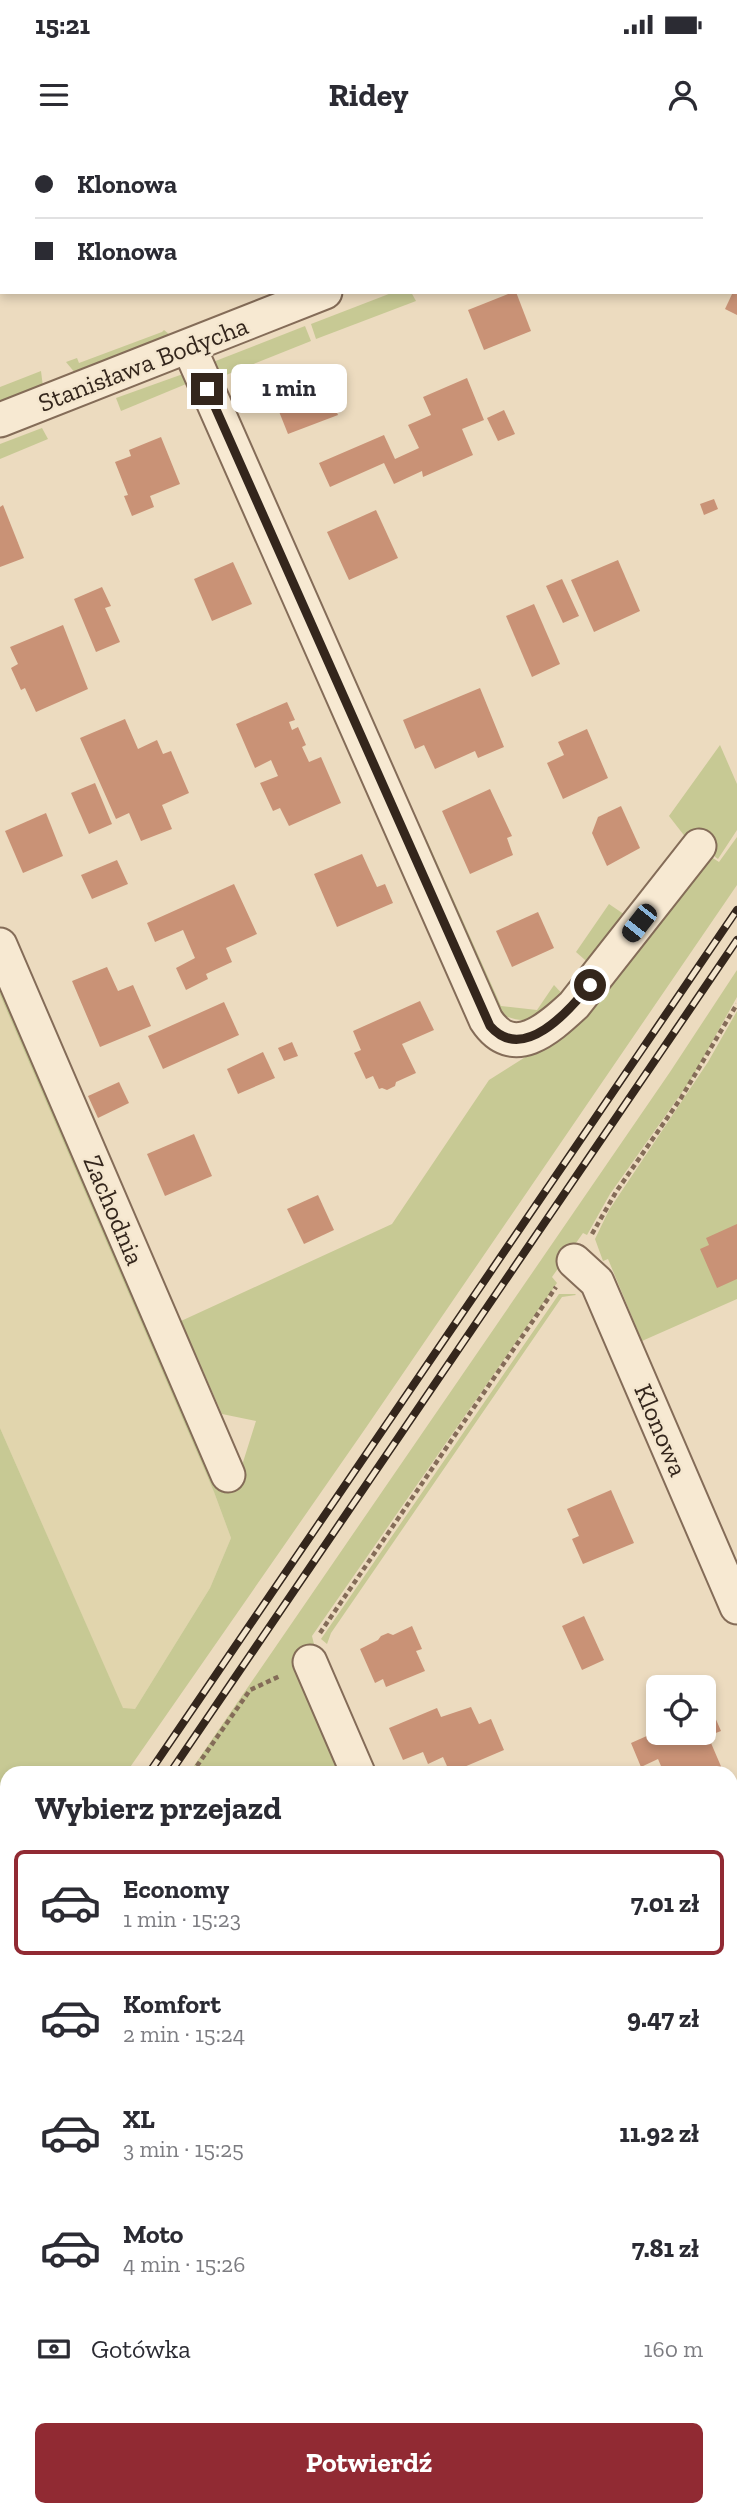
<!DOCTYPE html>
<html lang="pl">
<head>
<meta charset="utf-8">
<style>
  :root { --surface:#fff; --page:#f7f7f7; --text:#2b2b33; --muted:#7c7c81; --line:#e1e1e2; --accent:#912a33 }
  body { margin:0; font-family:"Zilla Slab",serif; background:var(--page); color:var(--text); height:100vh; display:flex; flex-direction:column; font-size:26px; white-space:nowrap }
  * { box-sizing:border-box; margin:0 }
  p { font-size:23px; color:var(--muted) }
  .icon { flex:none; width:38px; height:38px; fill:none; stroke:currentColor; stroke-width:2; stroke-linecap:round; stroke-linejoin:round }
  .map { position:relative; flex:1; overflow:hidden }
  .drawer { position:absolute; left:0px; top:1626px; width:738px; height:751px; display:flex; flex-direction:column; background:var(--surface); border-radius:21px 21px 0 0; box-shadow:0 4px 10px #0003 }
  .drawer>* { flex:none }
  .hud { position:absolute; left:0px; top:0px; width:738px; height:154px; box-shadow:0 4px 10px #0003; display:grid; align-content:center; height:154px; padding:0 35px; background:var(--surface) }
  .controls { position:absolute; left:646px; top:1535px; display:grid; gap:14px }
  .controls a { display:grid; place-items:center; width:70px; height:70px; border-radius:10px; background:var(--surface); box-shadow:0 4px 10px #0003; font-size:35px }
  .end { position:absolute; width:32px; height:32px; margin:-16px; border:9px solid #34261c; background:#fff; box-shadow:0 0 0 4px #fff }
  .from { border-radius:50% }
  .bubble { position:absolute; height:49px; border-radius:10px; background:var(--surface); box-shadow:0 4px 10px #0003; font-size:23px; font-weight:700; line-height:49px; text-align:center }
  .car { position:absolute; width:21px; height:42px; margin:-21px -10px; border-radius:9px; box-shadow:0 0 5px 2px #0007; background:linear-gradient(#222 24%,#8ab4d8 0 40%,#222 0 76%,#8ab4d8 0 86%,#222 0) }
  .hud b { display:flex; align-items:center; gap:24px; height:66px; font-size:26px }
  .hud b+b { border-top:2px solid var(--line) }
  .hud i { width:18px; height:18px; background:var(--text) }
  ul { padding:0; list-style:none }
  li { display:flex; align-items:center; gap:21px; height:105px; margin:0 14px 10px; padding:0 21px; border:4px solid transparent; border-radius:10px }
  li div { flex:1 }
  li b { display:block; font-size:26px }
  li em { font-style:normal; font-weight:700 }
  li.active { border-color:var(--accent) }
  li>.icon { width:63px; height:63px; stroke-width:1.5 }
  h2 { padding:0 35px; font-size:32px; line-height:84px }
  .pay { display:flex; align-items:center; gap:18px; height:77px; padding:0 35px; font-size:26px }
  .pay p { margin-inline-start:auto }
  .action { display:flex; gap:14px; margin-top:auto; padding:14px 35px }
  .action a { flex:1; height:80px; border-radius:10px; background:var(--accent); color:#fff; font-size:28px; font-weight:700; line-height:80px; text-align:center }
  .status { display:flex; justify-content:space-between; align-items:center; height:49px; padding:0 35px; background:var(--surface); direction:ltr }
  .status svg { height:19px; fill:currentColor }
  header { display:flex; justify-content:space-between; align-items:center; height:91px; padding:0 35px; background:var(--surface); font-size:32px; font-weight:700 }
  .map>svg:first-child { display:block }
  .farmland { fill:#e1d5ad }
  .green { fill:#c7c994 }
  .building { fill:#c99276 }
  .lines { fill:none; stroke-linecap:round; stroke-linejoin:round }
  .street-casing { stroke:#846c58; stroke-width:37 }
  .secondary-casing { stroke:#654d3c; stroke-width:42 }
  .path { stroke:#846c58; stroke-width:4.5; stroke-dasharray:5 3.5; stroke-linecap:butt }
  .street { stroke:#f7e9d2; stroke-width:33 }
  .secondary { stroke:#f7e9d2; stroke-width:38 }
  .rail-casing { stroke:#34261c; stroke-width:8 }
  .rail { stroke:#f4e6ce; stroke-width:5; stroke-dasharray:16; stroke-linecap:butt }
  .route { stroke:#34261c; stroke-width:9 }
  .labels { text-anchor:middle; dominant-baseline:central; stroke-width:5; stroke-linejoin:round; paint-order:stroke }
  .street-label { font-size:26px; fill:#34261c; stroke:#f4e6ce }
</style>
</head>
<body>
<div class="status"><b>15:21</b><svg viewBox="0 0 49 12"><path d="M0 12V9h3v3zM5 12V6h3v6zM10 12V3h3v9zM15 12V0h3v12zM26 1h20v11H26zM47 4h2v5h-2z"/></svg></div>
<header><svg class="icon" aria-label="menu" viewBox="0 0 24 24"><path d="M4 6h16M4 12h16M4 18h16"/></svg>Ridey<svg class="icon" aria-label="person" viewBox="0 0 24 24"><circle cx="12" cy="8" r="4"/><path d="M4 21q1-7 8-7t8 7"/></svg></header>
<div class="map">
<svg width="737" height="2376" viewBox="0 0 737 2376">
  <rect width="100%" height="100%" fill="#ecdbbf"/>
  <g class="farmland">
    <path d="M 0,855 L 214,1352 L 231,1398 L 210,1448 L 135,1569 L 123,1569 L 0,1288 Z"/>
    <path d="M 600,2370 L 662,2370 L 664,2376 L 586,2376 Z"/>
  </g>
  <g class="green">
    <path d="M 394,152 L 411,152 L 416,161 L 316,199 L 311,184 Z"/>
    <path d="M 305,186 L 311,201 L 216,239 L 213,222 Z"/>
    <path d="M 164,190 L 170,195 L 76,234 L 66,222 L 77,218 L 79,223 L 162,192 Z"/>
    <path d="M 41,231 L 43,247 L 0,264 L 0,247 Z"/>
    <path d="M 183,234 L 191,242 L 121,271 L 116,258 Z"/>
    <path d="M 42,288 L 48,299 L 0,319 L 0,304 Z"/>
    <path d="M 720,605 L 737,644 L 737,690 L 718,719 L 693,700 L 690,703 L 669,676 Z"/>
    <path d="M 425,696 L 501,866 L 537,870 L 554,845 L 567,859 C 542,873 531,889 501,874 L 419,703 Z"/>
    <path d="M 737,697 L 737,745 L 365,1289 L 126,1633 L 7,1633 L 7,1810 L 0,1821 L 0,1288 L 123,1568 L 135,1569 L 210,1448 L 231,1398 L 214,1352 L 0,855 L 0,833 L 238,1338 L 256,1281 L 222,1274 L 181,1181 L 392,1084 L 489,940 L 557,897 L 705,713 L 719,722 Z"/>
    <path d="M 609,764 L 631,779 L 593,827 L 576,812 Z"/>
    <path d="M 737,830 L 737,857 L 692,938 L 610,1054 L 587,1095 L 583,1093 L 552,1137 L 557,1143 L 312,1496 L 345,1633 L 189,1633 L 670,932 Z"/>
    <path d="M 737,871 L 737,1159 L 642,1201 L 608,1119 L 603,1121 L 595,1099 L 609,1070 L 708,922 Z"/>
    <path d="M 559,1154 L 575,1154 L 576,1155 L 562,1157 L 331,1493 L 327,1504 L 321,1499 Z"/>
    <path d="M 7,1899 L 7,2230 L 0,2233 L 0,1910 Z"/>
    <path d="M 0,2334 L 7,2350 L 7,2370 L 15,2370 L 18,2376 L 0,2376 Z"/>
  </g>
  <g class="building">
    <path d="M 513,152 L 516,152 L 531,191 L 484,210 L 468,170 Z"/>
    <path d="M 733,152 L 737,152 L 737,175 L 725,169 Z"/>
    <path d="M 319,229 L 338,275 L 288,294 L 270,249 Z"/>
    <path d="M 467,238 L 484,280 L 462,289 L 473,315 L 423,337 L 422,331 L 394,344 L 384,323 L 330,347 L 319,323 L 384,295 L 395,319 L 419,308 L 408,285 L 431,275 L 423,257 Z"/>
    <path d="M 504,270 L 515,294 L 498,301 L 487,278 Z"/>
    <path d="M 161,297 L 180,344 L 150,356 L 154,367 L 132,376 L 124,356 L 128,355 L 115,322 L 131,316 L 129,310 Z"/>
    <path d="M 714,359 L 718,369 L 704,375 L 700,364 Z"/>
    <path d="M 3,365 L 24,418 L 0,427 L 0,367 Z"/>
    <path d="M 376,370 L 398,418 L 349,440 L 327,392 Z"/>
    <path d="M 618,420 L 640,471 L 594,492 L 571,440 Z"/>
    <path d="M 233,422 L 252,464 L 212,481 L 194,439 Z"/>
    <path d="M 562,439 L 579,476 L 563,483 L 546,446 Z"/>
    <path d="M 102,447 L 111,466 L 105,468 L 120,502 L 96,512 L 74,459 Z"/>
    <path d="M 534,464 L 560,524 L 532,537 L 506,476 Z"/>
    <path d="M 63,485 L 88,549 L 36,572 L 25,548 L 21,550 L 11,528 L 18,524 L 10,507 Z"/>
    <path d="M 480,548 L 504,607 L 478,618 L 475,611 L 435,629 L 424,605 L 415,609 L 403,580 Z"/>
    <path d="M 287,562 L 295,580 L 289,582 L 292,590 L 298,587 L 306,605 L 302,607 L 309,622 L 321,617 L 341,663 L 289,686 L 280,668 L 273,671 L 260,643 L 278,636 L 271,620 L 255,628 L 236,584 Z"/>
    <path d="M 125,579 L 138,609 L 157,600 L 163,614 L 171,611 L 189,653 L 162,665 L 172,689 L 141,701 L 129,673 L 116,679 L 80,598 Z"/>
    <path d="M 587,589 L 608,638 L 563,659 L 547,623 L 564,615 L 558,602 Z"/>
    <path d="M 95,643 L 112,684 L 89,694 L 71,653 Z"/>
    <path d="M 490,649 L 512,696 L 507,698 L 513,715 L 470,734 L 442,671 Z"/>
    <path d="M 621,666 L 640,708 L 607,726 L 592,693 L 598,677 Z"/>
    <path d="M 46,673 L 63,716 L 23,733 L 5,691 Z"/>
    <path d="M 362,714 L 377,747 L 385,744 L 393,763 L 337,787 L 314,734 Z"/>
    <path d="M 117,720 L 128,744 L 92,759 L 81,735 Z"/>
    <path d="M 234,744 L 257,794 L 226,808 L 232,822 L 206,834 L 208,839 L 186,850 L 176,828 L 195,818 L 183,790 L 155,802 L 147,783 Z"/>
    <path d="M 538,772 L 554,808 L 512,827 L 496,791 Z"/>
    <path d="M 107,827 L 118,851 L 133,845 L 151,886 L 100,907 L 72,841 Z"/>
    <path d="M 420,861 L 434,890 L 402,904 L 416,933 L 396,942 L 395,946 L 387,950 L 382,948 L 379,949 L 373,936 L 366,939 L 354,913 L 361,910 L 353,891 Z"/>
    <path d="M 224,862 L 239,895 L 163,929 L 148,896 Z"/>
    <path d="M 292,902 L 298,916 L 284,921 L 278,908 Z"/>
    <path d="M 263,912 L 275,938 L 238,954 L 227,929 Z"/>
    <path d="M 119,942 L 129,963 L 98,978 L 88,956 Z"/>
    <path d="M 194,994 L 212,1036 L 165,1056 L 147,1014 Z"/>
    <path d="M 318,1055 L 334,1090 L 304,1104 L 287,1069 Z"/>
    <path d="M 737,1084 L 737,1139 L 717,1148 L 700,1109 L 709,1105 L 706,1098 Z"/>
    <path d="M 611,1350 L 634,1403 L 583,1424 L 572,1399 L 579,1396 L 567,1369 Z"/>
    <path d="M 584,1476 L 604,1520 L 582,1530 L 562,1486 Z"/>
    <path d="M 412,1486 L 422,1509 L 416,1511 L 425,1531 L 386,1547 L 383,1539 L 375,1543 L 360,1509 L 378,1500 L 381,1496 L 388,1493 L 393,1495 Z"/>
    <path d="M 471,1567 L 479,1584 L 491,1579 L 504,1610 L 450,1633 L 443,1617 L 428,1624 L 423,1612 L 403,1620 L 389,1588 L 437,1568 L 441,1577 Z"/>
    <path d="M 711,1568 L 721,1591 L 708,1596 L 723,1631 L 664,1633 L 658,1619 L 641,1627 L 631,1603 L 658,1591 L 704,1592 L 704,1571 Z"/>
    <path d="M 737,1907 L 737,1924 L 732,1926 L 732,1909 Z"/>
    <path d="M 732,2000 L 737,2013 L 737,2079 L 732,2082 Z"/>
    <path d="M 7,2293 L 7,2319 L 0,2303 L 0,2296 Z"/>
    <path d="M 737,2351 L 737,2376 L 731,2376 L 728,2370 L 732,2370 L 732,2353 Z"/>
    <path d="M 50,2370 L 106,2370 L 109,2376 L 53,2376 Z"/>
  </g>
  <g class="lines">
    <g class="street-casing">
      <g id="street">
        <path d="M 675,2 L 676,0"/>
        <path d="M 189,207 L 486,880 C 513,921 548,889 574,865 L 699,706"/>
        <path d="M 0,280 L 325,152"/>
        <path d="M 0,805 L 228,1335"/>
        <path d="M 574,1121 L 597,1142 L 737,1467"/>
        <path d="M 310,1522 L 358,1633"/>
        <path d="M 732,2283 L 737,2281"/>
        <path d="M 675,2370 L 678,2376"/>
        <path d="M 531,2376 L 545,2370"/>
      </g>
    </g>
    <g class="secondary-casing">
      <path id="secondary" d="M 701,0 L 704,2"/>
    </g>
    <g class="path">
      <path d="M 218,0 L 219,2"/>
      <path d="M 343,0 L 344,2"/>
      <path d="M 621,0 L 622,1"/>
      <path d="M 271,2 L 275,0"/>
      <path d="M 566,2 L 567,0"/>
      <path d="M 592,1094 L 616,1052 L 681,958 L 737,864"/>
      <path d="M 320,1493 L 556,1147"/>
      <path d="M 192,1633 L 250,1550 L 280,1536"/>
      <path d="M 0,1917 L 7,1907"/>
    </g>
    <use href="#street" class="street"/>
    <use href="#secondary" class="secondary"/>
    <g class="rail-casing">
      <g id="rail">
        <path d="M 149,1633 L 737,770"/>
        <path d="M 170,1633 L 737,800"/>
        <path d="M 0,1851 L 7,1841"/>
        <path d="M 0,1882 L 7,1872"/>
      </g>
    </g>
    <use href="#rail" class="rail"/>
  </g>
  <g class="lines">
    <path class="route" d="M 207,249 L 490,886 C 523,924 569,871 590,845"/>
  </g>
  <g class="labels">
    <g class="street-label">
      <text transform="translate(143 224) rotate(-21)">Stanisława Bodycha</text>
      <text transform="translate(114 1070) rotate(67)">Zachodnia</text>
      <text transform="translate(661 1290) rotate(67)">Klonowa</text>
    </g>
  </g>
</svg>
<div class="controls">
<a><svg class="icon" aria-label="locate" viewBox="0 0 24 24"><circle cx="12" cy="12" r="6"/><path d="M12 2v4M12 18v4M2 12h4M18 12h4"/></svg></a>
</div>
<i class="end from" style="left:590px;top:845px"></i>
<i class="end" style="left:207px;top:249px"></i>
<div class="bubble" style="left:231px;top:224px;width:116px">1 min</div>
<i class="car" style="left:639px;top:783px;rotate:218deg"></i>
<div class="hud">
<b><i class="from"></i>Klonowa</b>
<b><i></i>Klonowa</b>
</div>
<section class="drawer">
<h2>Wybierz przejazd</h2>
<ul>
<li class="active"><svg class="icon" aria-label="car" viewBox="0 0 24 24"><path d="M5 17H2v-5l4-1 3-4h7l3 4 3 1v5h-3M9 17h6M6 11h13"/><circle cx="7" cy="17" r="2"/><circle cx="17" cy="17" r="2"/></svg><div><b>Economy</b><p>1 min · 15:23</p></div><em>7.01 zł</em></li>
<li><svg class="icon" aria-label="car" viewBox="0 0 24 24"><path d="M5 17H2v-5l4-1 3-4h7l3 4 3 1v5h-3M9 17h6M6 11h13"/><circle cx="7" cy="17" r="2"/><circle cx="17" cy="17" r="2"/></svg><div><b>Komfort</b><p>2 min · 15:24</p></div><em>9.47 zł</em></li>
<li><svg class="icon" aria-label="car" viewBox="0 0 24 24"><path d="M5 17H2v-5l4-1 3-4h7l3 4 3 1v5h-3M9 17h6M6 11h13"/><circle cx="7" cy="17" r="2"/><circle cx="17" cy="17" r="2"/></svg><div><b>XL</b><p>3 min · 15:25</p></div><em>11.92 zł</em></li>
<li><svg class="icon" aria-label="car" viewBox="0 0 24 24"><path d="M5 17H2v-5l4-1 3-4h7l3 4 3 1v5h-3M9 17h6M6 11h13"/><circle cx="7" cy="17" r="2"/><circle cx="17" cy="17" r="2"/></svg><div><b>Moto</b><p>4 min · 15:26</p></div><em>7.81 zł</em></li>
</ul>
<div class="pay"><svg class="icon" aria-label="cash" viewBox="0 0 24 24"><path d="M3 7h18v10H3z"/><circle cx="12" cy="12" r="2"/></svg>Gotówka<p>160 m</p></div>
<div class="action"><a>Potwierdź</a></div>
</section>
</div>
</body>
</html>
